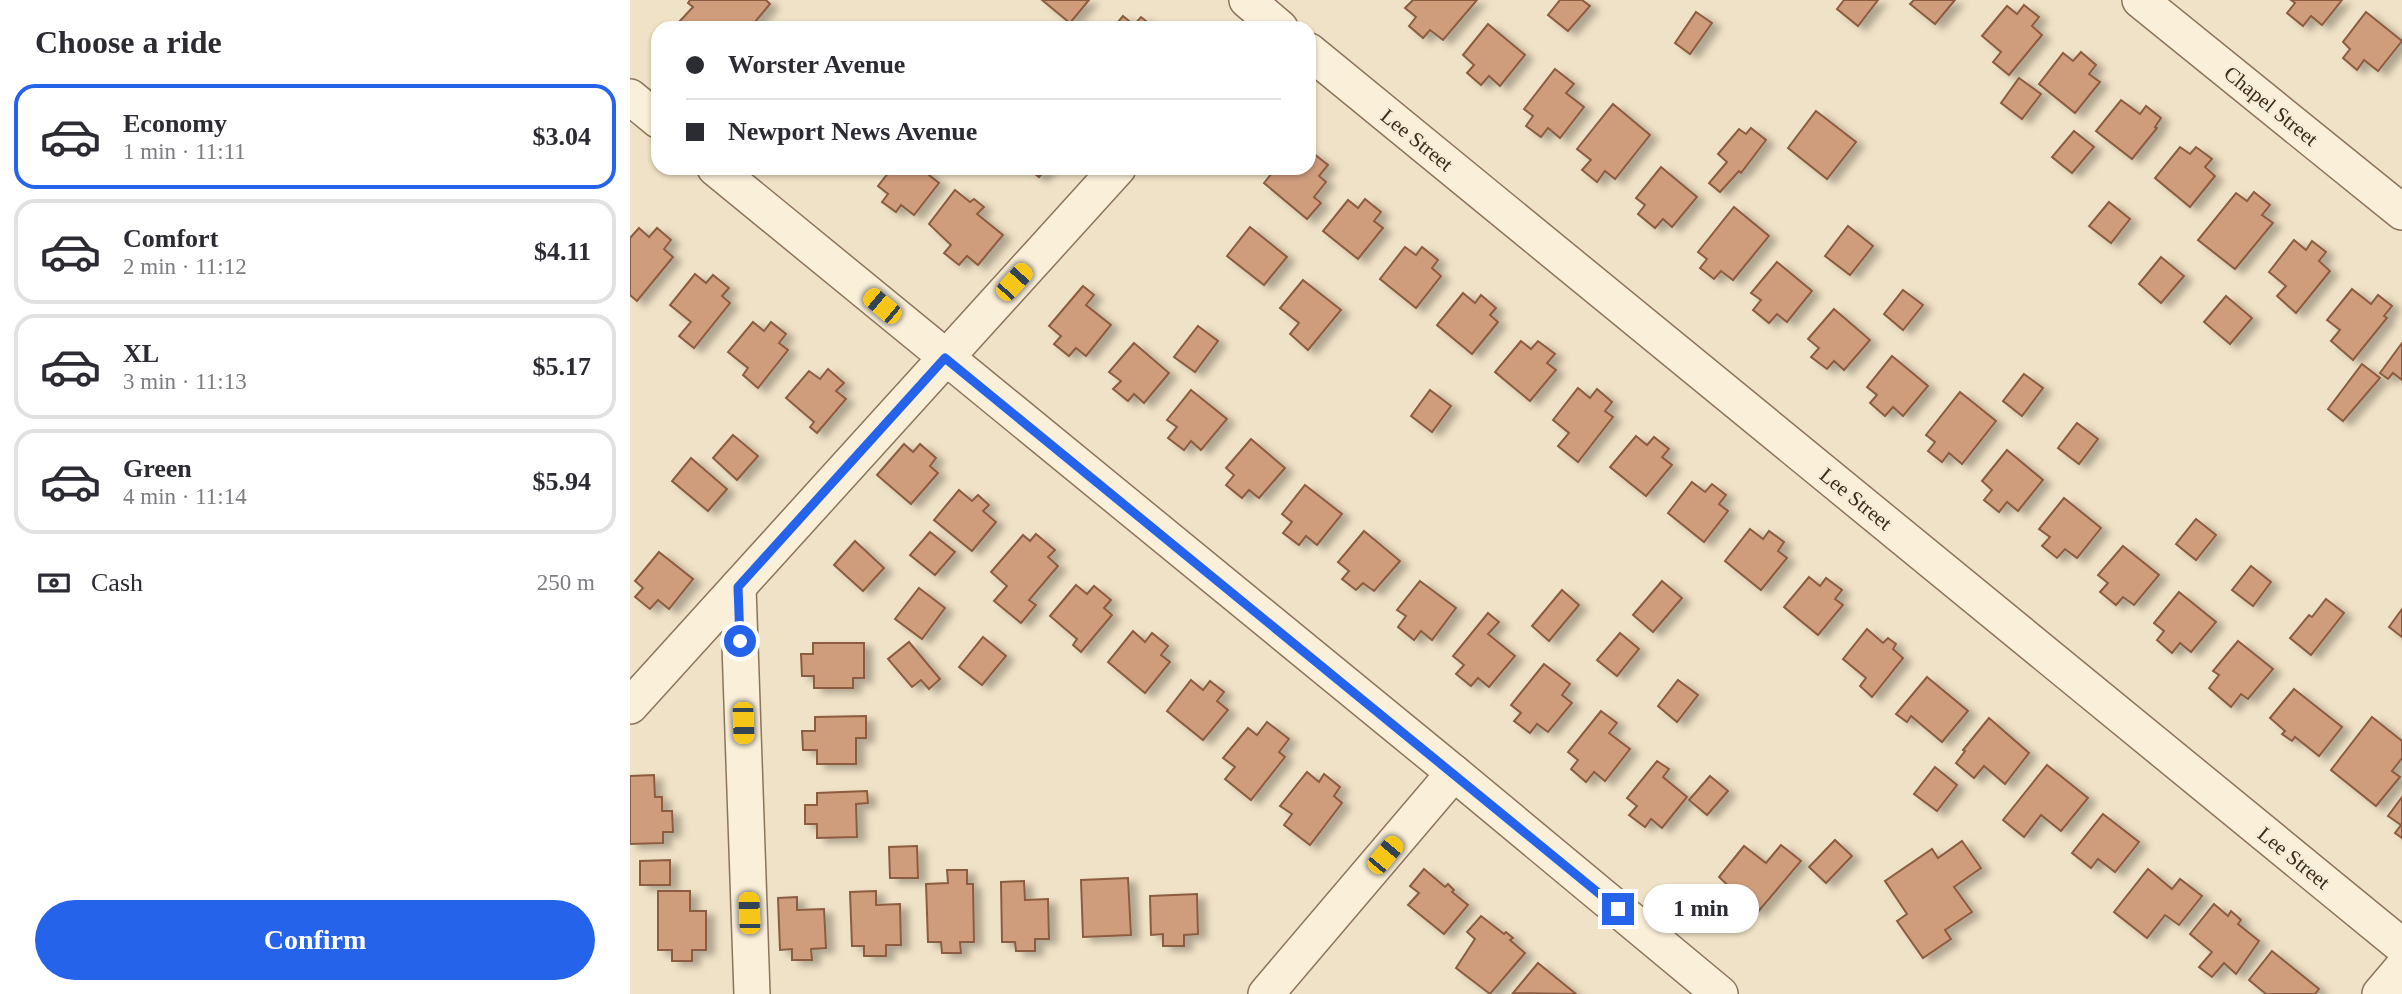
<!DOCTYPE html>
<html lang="en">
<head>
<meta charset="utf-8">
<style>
  :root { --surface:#fff; --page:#f2f2f3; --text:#2b2b33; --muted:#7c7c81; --line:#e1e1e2; --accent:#2563eb }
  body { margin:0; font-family:Georgia,serif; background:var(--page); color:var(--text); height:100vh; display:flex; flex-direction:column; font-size:26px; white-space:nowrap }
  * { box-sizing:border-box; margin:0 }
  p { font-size:23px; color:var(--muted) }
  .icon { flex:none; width:38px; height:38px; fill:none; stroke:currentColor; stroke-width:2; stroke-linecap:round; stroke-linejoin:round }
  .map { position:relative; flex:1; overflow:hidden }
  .side { display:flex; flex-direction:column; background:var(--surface); width:630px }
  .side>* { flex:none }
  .banner { position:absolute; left:21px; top:21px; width:665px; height:154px; border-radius:21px; box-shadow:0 2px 5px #0004; display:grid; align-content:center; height:154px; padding:0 35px; background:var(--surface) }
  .end { position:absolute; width:32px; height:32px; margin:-16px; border:9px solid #2563eb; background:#fff; box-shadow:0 0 0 4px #fff }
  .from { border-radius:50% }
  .bubble { position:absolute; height:49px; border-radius:24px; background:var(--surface); box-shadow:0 2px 5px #0004; font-size:23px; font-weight:700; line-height:49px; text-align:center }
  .car { position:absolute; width:21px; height:42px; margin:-21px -10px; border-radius:9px; box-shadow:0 0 5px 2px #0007; background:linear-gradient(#f5c518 24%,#345 0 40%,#f5c518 0 76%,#345 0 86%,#f5c518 0) }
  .banner b { display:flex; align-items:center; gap:24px; height:66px; font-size:26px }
  .banner b+b { border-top:2px solid var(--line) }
  .banner i { width:18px; height:18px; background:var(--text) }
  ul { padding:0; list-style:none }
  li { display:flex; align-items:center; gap:21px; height:105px; margin:0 14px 10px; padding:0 21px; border:4px solid var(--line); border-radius:21px }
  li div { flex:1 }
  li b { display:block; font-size:26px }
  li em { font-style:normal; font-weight:700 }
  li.active { border-color:var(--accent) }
  li>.icon { width:63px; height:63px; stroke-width:1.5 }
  h2 { padding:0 35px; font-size:32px; line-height:84px }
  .pay { display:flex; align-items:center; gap:18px; height:77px; padding:0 35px; font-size:26px }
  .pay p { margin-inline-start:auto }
  .primary-button { display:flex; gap:14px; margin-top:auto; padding:14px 35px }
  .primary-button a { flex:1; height:80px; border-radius:42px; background:var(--accent); color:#fff; font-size:28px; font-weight:700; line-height:80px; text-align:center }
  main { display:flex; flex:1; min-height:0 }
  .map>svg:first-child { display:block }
  .building { fill:#cf9c7b; stroke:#8c5c40; stroke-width:2; filter:url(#shadow) }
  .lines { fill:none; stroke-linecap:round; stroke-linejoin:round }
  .minor-casing { stroke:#8c745b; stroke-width:38 }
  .minor { stroke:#faf0da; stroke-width:35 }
  .route { stroke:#2563eb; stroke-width:9 }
  .labels { text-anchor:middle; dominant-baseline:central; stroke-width:5; stroke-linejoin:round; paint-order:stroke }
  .street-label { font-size:21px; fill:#3c2c1f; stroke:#f7edd6 }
</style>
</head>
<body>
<main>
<section class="side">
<h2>Choose a ride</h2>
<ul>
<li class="active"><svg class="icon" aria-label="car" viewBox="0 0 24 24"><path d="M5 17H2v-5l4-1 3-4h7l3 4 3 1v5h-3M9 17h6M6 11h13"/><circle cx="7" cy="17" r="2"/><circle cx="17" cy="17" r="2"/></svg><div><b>Economy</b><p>1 min · 11:11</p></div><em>$3.04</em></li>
<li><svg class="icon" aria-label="car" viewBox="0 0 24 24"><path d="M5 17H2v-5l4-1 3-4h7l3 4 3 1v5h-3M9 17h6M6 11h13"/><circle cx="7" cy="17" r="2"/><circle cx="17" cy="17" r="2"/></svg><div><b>Comfort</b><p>2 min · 11:12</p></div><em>$4.11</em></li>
<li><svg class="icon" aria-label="car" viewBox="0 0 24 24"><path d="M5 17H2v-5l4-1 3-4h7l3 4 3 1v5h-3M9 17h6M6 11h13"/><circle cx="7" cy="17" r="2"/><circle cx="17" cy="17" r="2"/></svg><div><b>XL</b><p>3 min · 11:13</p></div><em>$5.17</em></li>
<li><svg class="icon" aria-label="car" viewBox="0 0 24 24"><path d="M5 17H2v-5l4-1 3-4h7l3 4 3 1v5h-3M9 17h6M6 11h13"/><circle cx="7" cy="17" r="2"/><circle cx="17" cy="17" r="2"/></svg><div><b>Green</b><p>4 min · 11:14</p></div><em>$5.94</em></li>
</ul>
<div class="pay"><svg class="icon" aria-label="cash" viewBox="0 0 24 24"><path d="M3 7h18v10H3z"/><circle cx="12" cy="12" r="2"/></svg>Cash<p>250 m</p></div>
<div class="primary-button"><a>Confirm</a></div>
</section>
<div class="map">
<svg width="1772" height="994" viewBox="0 0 1772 994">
  <defs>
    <filter id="shadow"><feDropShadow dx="8" dy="4.5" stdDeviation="3.5" flood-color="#0004"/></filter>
  </defs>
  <rect width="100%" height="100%" fill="#f0e2c6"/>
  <g class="building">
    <path d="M 60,0 L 136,0 L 140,4 L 120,28 L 56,28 L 49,22 L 63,7 L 58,3 Z"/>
    <path d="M 412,0 L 459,0 L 440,23 Z"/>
    <path d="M 783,0 L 847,0 L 813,40 L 800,30 L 793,38 L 779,26 L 786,17 L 775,8 Z"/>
    <path d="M 930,0 L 952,0 L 960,6 L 938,31 L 918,15 Z"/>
    <path d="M 1214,0 L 1248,0 L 1228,26 L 1207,9 Z"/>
    <path d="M 1284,0 L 1325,0 L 1305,24 L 1280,4 Z"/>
    <path d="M 1661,0 L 1712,0 L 1692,25 L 1681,16 L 1673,26 L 1657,13 L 1665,3 Z"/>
    <path d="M 1394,5 L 1409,17 L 1402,26 L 1412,35 L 1379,75 L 1363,62 L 1371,52 L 1352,36 L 1377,6 L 1387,14 Z"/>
    <path d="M 1066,12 L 1082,23 L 1060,54 L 1045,43 Z"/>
    <path d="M 1736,12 L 1772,41 L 1748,71 L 1734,60 L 1727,70 L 1713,58 L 1720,49 L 1713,42 Z"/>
    <path d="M 493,16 L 504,25 L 511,17 L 525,28 L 483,28 Z"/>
    <path d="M 858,24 L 895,55 L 870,86 L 859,76 L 851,85 L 837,73 L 844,65 L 833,55 Z"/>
    <path d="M 1451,52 L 1466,65 L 1459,74 L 1470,82 L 1445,113 L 1409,84 L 1433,53 L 1443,61 Z"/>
    <path d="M 925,69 L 944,84 L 936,93 L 954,107 L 930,138 L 918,128 L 911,137 L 896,126 L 903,116 L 894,109 Z"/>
    <path d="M 1389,78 L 1411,94 L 1392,119 L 1371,103 Z"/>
    <path d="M 1491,100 L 1510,114 L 1516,106 L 1531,118 L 1525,127 L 1527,128 L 1502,159 L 1466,131 Z"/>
    <path d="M 983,104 L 1020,135 L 985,179 L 975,171 L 967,182 L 952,170 L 961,160 L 947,149 Z"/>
    <path d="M 1186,111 L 1226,142 L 1197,179 L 1158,148 Z"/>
    <path d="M 1121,128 L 1136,140 L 1111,173 L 1109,171 L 1090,192 L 1079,183 L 1097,162 L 1088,154 L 1109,129 L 1116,134 Z"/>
    <path d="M 1444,131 L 1464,147 L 1442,173 L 1422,157 Z"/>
    <path d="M 1550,147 L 1560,154 L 1566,147 L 1582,159 L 1575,167 L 1585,176 L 1560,207 L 1525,178 Z"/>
    <path d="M 679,150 L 698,165 L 689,176 L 696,182 L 684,197 L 691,203 L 677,219 L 634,183 L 646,168 L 679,168 Z"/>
    <path d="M 1031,167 L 1067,197 L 1042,227 L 1033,219 L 1025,228 L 1008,214 L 1015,205 L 1006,198 Z"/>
    <path d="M 262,168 L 290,168 L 309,183 L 284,215 L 271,205 L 266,212 L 252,202 L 258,194 L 248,186 Z"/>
    <path d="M 398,168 L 417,168 L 409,177 Z"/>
    <path d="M 325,190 L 340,202 L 344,199 L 354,207 L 347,214 L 373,235 L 348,265 L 337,256 L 329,265 L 314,253 L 321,245 L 299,224 Z"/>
    <path d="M 1624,192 L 1640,205 L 1632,215 L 1643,223 L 1605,269 L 1568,240 L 1606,193 L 1617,201 Z"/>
    <path d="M 735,199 L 751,212 L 744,221 L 753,228 L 728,259 L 693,231 L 718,200 L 728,208 Z"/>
    <path d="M 1479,202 L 1500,219 L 1481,243 L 1459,226 Z"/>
    <path d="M 1104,207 L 1139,236 L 1103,280 L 1091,271 L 1084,279 L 1070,268 L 1077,259 L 1068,252 Z"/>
    <path d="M 1218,226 L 1243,246 L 1220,275 L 1195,256 Z"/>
    <path d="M 620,227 L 657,257 L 634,285 L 597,256 Z"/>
    <path d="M 9,228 L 19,237 L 27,228 L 41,240 L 34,249 L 43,257 L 7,301 L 0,295 L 0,238 Z"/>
    <path d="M 1664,240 L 1676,250 L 1682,241 L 1696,252 L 1689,261 L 1700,271 L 1666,313 L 1647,296 L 1656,286 L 1639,272 Z"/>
    <path d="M 775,247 L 786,255 L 792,247 L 808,260 L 802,268 L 811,276 L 786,308 L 750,279 Z"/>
    <path d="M 1531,257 L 1554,276 L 1531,303 L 1509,284 Z"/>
    <path d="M 1147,262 L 1182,291 L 1157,322 L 1147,314 L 1139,323 L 1123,310 L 1131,300 L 1121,293 Z"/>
    <path d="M 65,274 L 76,283 L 83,275 L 99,288 L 92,296 L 100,303 L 64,348 L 49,336 L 61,322 L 40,305 Z"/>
    <path d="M 673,280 L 711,310 L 678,350 L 660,334 L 669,323 L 650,308 Z"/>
    <path d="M 453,286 L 464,295 L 456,305 L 481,325 L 456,356 L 446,348 L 439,356 L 424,344 L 431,336 L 419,326 Z"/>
    <path d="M 1722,289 L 1741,304 L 1748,295 L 1762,306 L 1754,316 L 1757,318 L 1723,360 L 1701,341 L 1710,330 L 1697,320 Z"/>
    <path d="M 1273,290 L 1293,305 L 1273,330 L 1254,314 Z"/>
    <path d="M 833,293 L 845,303 L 851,295 L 866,308 L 860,315 L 868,322 L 842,354 L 807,325 Z"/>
    <path d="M 1596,296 L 1622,318 L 1600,344 L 1574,322 Z"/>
    <path d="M 1204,309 L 1240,340 L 1214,370 L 1204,361 L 1197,369 L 1181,357 L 1189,348 L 1178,339 Z"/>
    <path d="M 123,322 L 134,331 L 141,322 L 156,334 L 149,343 L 158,350 L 128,388 L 113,375 L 118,368 L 98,352 Z"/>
    <path d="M 568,326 L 588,341 L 565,372 L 544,357 Z"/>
    <path d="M 891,341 L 901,349 L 908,341 L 925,354 L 917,363 L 926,370 L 900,401 L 865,372 Z"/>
    <path d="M 504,343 L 539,373 L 514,403 L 504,394 L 498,401 L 483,389 L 491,381 L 479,372 Z"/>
    <path d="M 1772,343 L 1772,380 L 1763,373 L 1758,379 L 1750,373 Z"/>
    <path d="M 1262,356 L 1298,386 L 1273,416 L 1263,407 L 1255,416 L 1240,403 L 1247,395 L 1237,387 Z"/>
    <path d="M 1732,364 L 1750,378 L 1713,421 L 1698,409 Z"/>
    <path d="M 198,369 L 214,383 L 206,391 L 216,399 L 187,433 L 180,427 L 184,422 L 156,398 L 179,371 L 190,379 Z"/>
    <path d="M 1394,374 L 1413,388 L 1392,416 L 1373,401 Z"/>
    <path d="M 948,388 L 960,398 L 967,389 L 982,402 L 975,411 L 983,417 L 948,462 L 928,446 L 939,433 L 923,420 Z"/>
    <path d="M 561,390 L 597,419 L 571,450 L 561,441 L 554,450 L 538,438 L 547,427 L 537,420 Z"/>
    <path d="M 800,390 L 821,406 L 802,432 L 781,416 Z"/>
    <path d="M 1330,392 L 1366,421 L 1332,464 L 1319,453 L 1312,462 L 1298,451 L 1305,442 L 1296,435 Z"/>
    <path d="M 1447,423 L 1468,439 L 1449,464 L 1428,448 Z"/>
    <path d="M 103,435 L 128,456 L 107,480 L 83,458 Z"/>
    <path d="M 1006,436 L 1017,445 L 1024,437 L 1039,449 L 1032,457 L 1042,465 L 1016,496 L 980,467 Z"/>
    <path d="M 621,439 L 655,468 L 629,498 L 619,490 L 612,498 L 596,485 L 604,475 L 596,468 Z"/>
    <path d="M 274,444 L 283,452 L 290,444 L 306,458 L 300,466 L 308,473 L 281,504 L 247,475 Z"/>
    <path d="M 1377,450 L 1413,480 L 1388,511 L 1377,502 L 1369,512 L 1354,500 L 1362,490 L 1352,481 Z"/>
    <path d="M 61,458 L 97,489 L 78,511 L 42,481 Z"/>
    <path d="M 1062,482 L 1075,492 L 1082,484 L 1096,495 L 1089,504 L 1098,511 L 1074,542 L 1038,513 Z"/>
    <path d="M 675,485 L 712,514 L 687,545 L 676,536 L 669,545 L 653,533 L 662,522 L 652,514 Z"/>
    <path d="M 329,490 L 342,501 L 348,495 L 359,505 L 353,511 L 366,522 L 342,551 L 304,520 Z"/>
    <path d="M 1434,498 L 1471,528 L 1447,558 L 1435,549 L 1427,558 L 1412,546 L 1420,537 L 1409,529 Z"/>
    <path d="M 1566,519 L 1586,535 L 1566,560 L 1546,544 Z"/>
    <path d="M 1120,529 L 1133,539 L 1139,531 L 1154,542 L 1148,551 L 1157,558 L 1131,590 L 1095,561 Z"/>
    <path d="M 734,531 L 770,561 L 744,591 L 733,583 L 726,590 L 712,579 L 719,571 L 708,562 Z"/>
    <path d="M 300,532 L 325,552 L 305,575 L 280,555 Z"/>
    <path d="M 406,534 L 425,550 L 418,557 L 428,566 L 399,600 L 406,605 L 391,623 L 364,601 L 377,586 L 361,572 L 393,535 L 400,541 Z"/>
    <path d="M 225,541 L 254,568 L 233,591 L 204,565 Z"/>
    <path d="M 1493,546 L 1529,575 L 1504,605 L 1493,597 L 1486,605 L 1470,592 L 1478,583 L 1468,575 Z"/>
    <path d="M 29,552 L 63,579 L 39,609 L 28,600 L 20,609 L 5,597 L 13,588 L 5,581 Z"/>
    <path d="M 1621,566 L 1641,582 L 1623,606 L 1602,590 Z"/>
    <path d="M 1179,577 L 1190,586 L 1196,578 L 1212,590 L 1205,599 L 1213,605 L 1188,635 L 1154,607 Z"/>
    <path d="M 790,581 L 826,608 L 802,640 L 791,631 L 784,640 L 768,627 L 776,616 L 767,610 Z"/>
    <path d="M 1032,581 L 1052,598 L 1023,632 L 1003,615 Z"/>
    <path d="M 446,585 L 457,594 L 464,586 L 481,600 L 474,608 L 482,615 L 451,652 L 443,645 L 447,639 L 420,616 Z"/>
    <path d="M 289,588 L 315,608 L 292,639 L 265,619 Z"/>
    <path d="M 932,590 L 949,605 L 919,641 L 902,626 Z"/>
    <path d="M 1549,592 L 1586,622 L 1561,652 L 1550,643 L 1542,653 L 1527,640 L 1534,631 L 1524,623 Z"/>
    <path d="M 1696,599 L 1714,613 L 1681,655 L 1660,638 L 1679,615 L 1682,617 Z"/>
    <path d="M 1772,609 L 1772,637 L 1759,627 Z"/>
    <path d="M 858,613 L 869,622 L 858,634 L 885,656 L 859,687 L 848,678 L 841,686 L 826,674 L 834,665 L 823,656 Z"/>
    <path d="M 1237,629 L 1253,643 L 1258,638 L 1266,644 L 1263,649 L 1273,658 L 1242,697 L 1230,686 L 1236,678 L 1213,659 Z"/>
    <path d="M 503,631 L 515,642 L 522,633 L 538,646 L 531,655 L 540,662 L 515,693 L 478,662 Z"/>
    <path d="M 990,633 L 1009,649 L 987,676 L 967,660 Z"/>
    <path d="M 353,637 L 376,656 L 352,685 L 329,667 Z"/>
    <path d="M 1608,641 L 1643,669 L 1618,699 L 1611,694 L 1601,707 L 1579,688 L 1589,675 L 1583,671 Z"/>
    <path d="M 279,642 L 310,679 L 299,689 L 291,680 L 282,687 L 258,659 Z"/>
    <path d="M 183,643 L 234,643 L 234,678 L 223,678 L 223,688 L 184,688 L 184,676 L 172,676 L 171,654 L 183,654 Z"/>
    <path d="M 914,664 L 940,684 L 932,695 L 942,703 L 918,732 L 907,724 L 900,733 L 884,721 L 891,713 L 881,705 Z"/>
    <path d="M 1297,677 L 1338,711 L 1312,742 L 1281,716 L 1277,722 L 1266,714 Z"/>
    <path d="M 561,680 L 573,690 L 580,681 L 594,692 L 587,701 L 598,710 L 573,740 L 537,711 Z"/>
    <path d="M 1048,680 L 1068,695 L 1047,722 L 1028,706 Z"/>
    <path d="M 1664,689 L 1712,727 L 1689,756 L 1665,737 L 1662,741 L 1652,734 L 1655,731 L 1640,718 Z"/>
    <path d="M 971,711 L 987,723 L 979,733 L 1000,749 L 975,781 L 964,772 L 956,782 L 941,769 L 948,760 L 938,752 Z"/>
    <path d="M 236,716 L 236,738 L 226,738 L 226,764 L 187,764 L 187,750 L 173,750 L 172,731 L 185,731 L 185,717 Z"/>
    <path d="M 1742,717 L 1772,741 L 1772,758 L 1762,771 L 1770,777 L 1746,806 L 1701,770 Z"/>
    <path d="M 1359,718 L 1399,753 L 1375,784 L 1354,766 L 1344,778 L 1326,763 L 1335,751 L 1333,750 Z"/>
    <path d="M 637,722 L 659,739 L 649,752 L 655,757 L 621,800 L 595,779 L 605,767 L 593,758 L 618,728 L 627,735 Z"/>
    <path d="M 1027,761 L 1039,769 L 1033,777 L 1057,797 L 1032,828 L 1021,819 L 1015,827 L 999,815 L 1007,806 L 997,798 Z"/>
    <path d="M 1417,765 L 1458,798 L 1431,831 L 1411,815 L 1394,837 L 1373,820 Z"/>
    <path d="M 1305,767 L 1327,785 L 1307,811 L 1284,794 Z"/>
    <path d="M 677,772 L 689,782 L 694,774 L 710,787 L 704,796 L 712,803 L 680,845 L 654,825 L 662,814 L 650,806 Z"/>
    <path d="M 24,775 L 25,797 L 32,797 L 32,811 L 42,811 L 43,832 L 33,832 L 33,843 L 0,844 L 0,776 Z"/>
    <path d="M 1080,776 L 1098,791 L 1077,815 L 1059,800 Z"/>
    <path d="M 237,791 L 238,803 L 226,804 L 227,837 L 187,838 L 187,824 L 175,824 L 175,805 L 187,805 L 187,793 Z"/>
    <path d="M 1772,797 L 1772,838 L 1765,833 L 1771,825 L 1758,816 Z"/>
    <path d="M 1473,814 L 1509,842 L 1485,872 L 1468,859 L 1461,868 L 1442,853 Z"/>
    <path d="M 1205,840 L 1222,856 L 1196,883 L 1179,867 Z"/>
    <path d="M 1332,841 L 1351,868 L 1324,887 L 1342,912 L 1315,930 L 1321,939 L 1293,958 L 1267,921 L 1277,914 L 1255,881 L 1302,849 L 1308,858 Z"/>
    <path d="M 1151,845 L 1171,861 L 1127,913 L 1089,877 L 1114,846 L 1136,863 Z"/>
    <path d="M 287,846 L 288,878 L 260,878 L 259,847 Z"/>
    <path d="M 40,860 L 40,885 L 10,885 L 10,861 Z"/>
    <path d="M 794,869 L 815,887 L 818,884 L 824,890 L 822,892 L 838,905 L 814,934 L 778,905 L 789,893 L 780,886 Z"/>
    <path d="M 1518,869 L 1542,889 L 1550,879 L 1572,896 L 1549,925 L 1535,915 L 1517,938 L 1484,912 Z"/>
    <path d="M 317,870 L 337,870 L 337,884 L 343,884 L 344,942 L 330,942 L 331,953 L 312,953 L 311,942 L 298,942 L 296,884 L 318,883 Z"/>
    <path d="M 498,878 L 501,935 L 453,937 L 451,880 Z"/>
    <path d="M 394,881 L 395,900 L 418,899 L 419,939 L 405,939 L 405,951 L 386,951 L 385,942 L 372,942 L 371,882 Z"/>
    <path d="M 28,891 L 60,891 L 60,911 L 76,911 L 76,950 L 62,950 L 62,961 L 42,961 L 42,950 L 28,950 Z"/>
    <path d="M 246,891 L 246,905 L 270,904 L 271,945 L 256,945 L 256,956 L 234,956 L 234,946 L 222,946 L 220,892 Z"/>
    <path d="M 567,894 L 568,934 L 554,935 L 554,946 L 533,946 L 533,934 L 521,935 L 520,896 Z"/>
    <path d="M 167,897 L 167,910 L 194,909 L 196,948 L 181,949 L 182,960 L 162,960 L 162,949 L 150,950 L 148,898 Z"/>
    <path d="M 1584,904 L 1598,916 L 1601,911 L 1611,920 L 1608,924 L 1629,941 L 1606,974 L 1594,963 L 1582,977 L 1569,967 L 1582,952 L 1560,934 Z"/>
    <path d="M 851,916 L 874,934 L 876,932 L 883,938 L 880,940 L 895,953 L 860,994 L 826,968 L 845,939 L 837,932 Z"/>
    <path d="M 1642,951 L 1689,989 L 1685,994 L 1636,994 L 1619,980 Z"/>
    <path d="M 908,963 L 946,994 L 883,993 Z"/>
  </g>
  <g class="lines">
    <g class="minor-casing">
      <g id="minor">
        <path d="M 617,0 L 650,28"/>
        <path d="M 1510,0 L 1772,212"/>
        <path d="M 679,51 L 1772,946"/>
        <path d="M 0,97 L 28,120"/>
        <path d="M 85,168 L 824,773 L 1090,994"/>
        <path d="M 108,587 L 122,994"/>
        <path d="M 0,706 L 488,168"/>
        <path d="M 636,994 L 824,773"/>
        <path d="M 1750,994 L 1772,968"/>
      </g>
    </g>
    <use href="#minor" class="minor"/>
  </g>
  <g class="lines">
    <path class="route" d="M 110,641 L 108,587 L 315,358 L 988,909"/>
  </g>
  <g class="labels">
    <g class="street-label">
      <text transform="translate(1641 106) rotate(39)">Chapel Street</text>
      <text transform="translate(787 140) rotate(39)">Lee Street</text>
      <text transform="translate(1226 499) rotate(39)">Lee Street</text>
      <text transform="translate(1664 858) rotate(39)">Lee Street</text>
    </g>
  </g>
</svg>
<i class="end from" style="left:110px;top:641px"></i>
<i class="end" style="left:988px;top:909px"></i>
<div class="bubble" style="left:1013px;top:884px;width:116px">1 min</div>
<i class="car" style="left:384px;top:282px;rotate:42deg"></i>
<i class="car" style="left:252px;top:306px;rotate:310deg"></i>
<i class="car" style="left:113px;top:723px;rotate:178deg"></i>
<i class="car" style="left:755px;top:855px;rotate:40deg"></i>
<i class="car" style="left:119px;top:913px;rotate:358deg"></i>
<div class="banner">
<b><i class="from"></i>Worster Avenue</b>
<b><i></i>Newport News Avenue</b>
</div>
</div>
</main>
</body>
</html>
